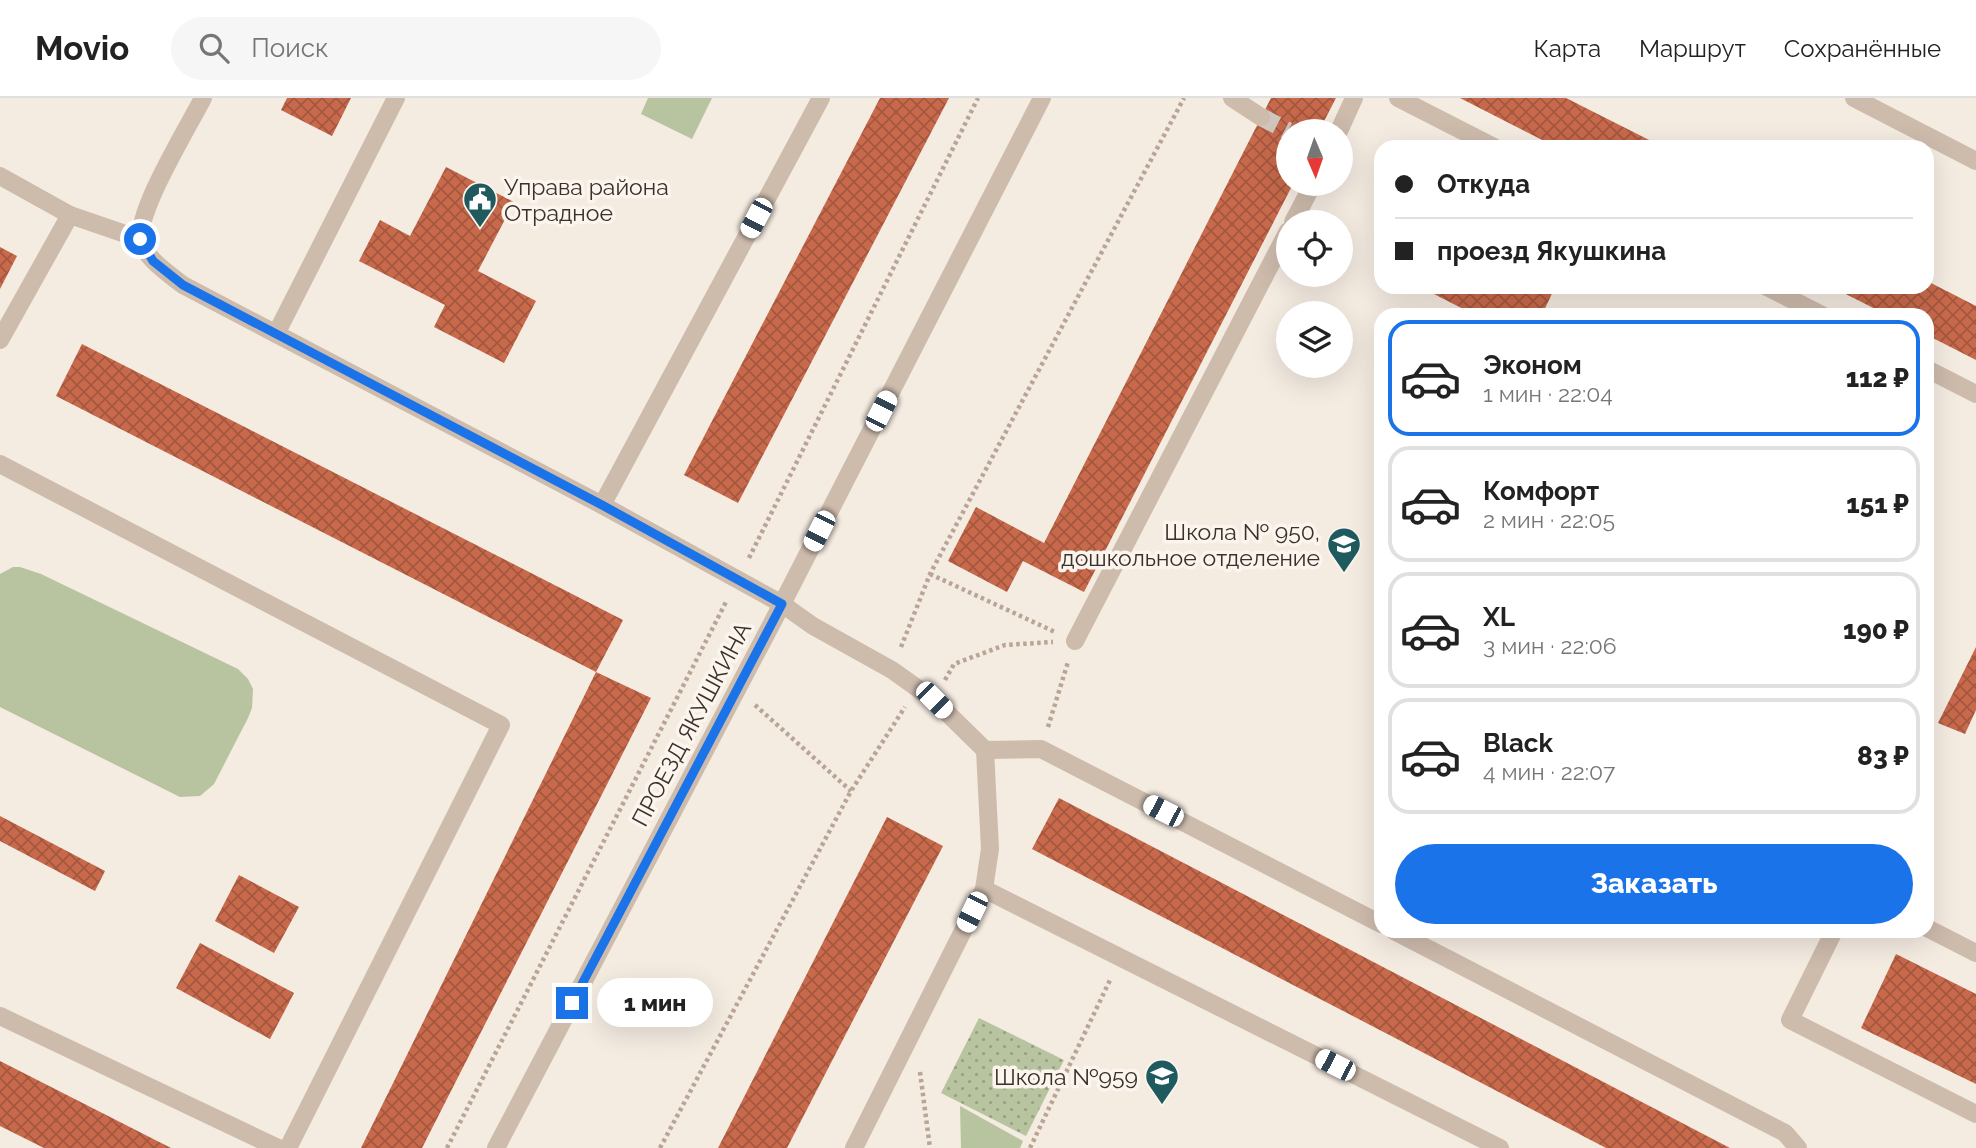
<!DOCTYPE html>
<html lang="ru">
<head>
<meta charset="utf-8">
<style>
  :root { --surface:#fff; --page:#f6f6f6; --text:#222; --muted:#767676; --line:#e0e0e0; --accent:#1a73e8 }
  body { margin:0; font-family:Raleway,sans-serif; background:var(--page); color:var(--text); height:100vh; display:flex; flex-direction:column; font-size:26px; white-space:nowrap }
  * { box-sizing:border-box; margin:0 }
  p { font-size:23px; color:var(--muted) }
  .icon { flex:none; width:38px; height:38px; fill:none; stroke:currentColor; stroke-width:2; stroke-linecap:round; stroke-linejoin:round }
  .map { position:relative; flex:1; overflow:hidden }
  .panel { position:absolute; left:1374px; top:210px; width:560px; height:630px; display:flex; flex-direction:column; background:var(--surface); border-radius:21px; box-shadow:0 7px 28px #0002 }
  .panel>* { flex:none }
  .guide { position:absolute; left:1374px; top:42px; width:560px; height:154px; border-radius:21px; box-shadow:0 7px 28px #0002; display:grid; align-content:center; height:154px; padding:0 21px; background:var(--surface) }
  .needle { width:46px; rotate:178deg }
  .fabs { position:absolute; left:1276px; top:21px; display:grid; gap:14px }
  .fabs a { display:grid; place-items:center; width:77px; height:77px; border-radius:50%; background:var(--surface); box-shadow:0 7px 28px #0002; font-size:35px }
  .end { position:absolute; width:32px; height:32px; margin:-16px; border:9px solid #1a73e8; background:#fff; box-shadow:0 0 0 4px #fff }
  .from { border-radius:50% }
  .bubble { position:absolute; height:49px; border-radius:24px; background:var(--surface); box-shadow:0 7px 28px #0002; font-size:23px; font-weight:800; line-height:49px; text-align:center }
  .car { position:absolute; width:21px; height:42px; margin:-21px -10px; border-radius:9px; box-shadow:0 0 5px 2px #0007; background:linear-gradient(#fff 24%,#345 0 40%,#fff 0 76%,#345 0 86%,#fff 0) }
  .guide b { display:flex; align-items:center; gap:24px; height:66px; font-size:26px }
  .guide b+b { border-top:2px solid var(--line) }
  .guide i { width:18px; height:18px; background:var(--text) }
  ul { padding:12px 0 0; list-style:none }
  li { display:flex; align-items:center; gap:21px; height:116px; margin:0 14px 10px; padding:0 7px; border:4px solid var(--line); border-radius:21px }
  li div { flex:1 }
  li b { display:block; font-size:26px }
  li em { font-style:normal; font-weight:800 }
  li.on { border-color:var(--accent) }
  li>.icon { width:63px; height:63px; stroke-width:1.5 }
  .primary-button { display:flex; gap:14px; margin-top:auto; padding:14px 21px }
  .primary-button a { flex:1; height:80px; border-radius:42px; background:var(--accent); color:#fff; font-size:28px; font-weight:800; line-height:80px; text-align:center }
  header { display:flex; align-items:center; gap:42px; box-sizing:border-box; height:98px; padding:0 35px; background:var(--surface); border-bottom:2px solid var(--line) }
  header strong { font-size:33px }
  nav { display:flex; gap:38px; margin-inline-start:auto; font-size:24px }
  .search { width:490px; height:63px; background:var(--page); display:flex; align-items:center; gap:18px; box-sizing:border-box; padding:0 24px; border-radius:38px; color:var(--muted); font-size:26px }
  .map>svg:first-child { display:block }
  .green { fill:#b8c4a0 }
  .park { fill:url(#park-dots) }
  .building { fill:url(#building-cross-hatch) }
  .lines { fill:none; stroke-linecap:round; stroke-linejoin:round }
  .minor-tunnel { stroke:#cfc6bd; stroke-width:18; stroke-dasharray:18 9; stroke-linecap:butt }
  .path { stroke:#b9a596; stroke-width:4.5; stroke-dasharray:3.5 3.5; stroke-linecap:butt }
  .minor { stroke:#cdbbac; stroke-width:18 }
  .route { stroke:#1a73e8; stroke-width:9 }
  .labels { text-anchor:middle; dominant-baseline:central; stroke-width:7; stroke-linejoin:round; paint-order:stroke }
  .poi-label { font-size:23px; fill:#3b302b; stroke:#fbf5ee; text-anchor:end }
  .street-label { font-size:23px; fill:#3b302b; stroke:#fbf5ee }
</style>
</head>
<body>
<header>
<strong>Movio</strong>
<div class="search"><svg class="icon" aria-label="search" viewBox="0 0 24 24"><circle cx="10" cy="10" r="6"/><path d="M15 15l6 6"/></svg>Поиск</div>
<nav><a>Карта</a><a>Маршрут</a><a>Сохранённые</a></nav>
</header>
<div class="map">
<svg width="1976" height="1050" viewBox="0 0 1976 1050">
  <defs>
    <pattern id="park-dots" width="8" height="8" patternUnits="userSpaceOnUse" patternTransform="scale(1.75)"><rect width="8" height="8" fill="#b8c4a0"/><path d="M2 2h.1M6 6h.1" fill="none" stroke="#97a083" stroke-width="1.8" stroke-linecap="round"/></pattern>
    <pattern id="building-cross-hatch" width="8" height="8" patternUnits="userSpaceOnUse" patternTransform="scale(1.75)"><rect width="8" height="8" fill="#c8694b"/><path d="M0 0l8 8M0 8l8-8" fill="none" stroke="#a4573f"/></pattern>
  </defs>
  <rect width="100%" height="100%" fill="#f4ebe1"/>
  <g class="green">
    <path d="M 648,0 L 712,0 L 692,41 L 641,16 Z"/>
    <path d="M 13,469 L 20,469 L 41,476 L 238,571 L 248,581 L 253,591 L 252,610 L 248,620 L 214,686 L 200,698 L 180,699 L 0,609 L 0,476 Z"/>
    <path d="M 960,1008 L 1023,1043 L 1020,1050 L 961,1050 Z"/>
  </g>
  <path class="park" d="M 979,920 L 1064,962 L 1026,1038 L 941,995 Z"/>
  <g class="building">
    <path d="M 287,0 L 351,0 L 332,38 L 281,12 Z"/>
    <path d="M 880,0 L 949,0 L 738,405 L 684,377 Z"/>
    <path d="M 1271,0 L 1336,0 L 1319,33 L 1288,33 L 1288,86 L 1293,86 L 1084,494 L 1023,463 L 1007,494 L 948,463 L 976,409 L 1044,445 Z"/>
    <path d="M 1460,0 L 1566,0 L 1663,49 L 1556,49 Z"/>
    <path d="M 446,69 L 514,104 L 478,173 L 536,203 L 504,265 L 434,229 L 445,207 L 359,163 L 380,122 L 410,138 Z"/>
    <path d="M 0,149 L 17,158 L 0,191 Z"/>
    <path d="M 1927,183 L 1976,208 L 1976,262 L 1927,237 L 1927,217 L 1887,217 L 1832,189 L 1927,189 Z"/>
    <path d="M 1435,189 L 1555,189 L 1542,217 L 1475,217 L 1432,195 Z"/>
    <path d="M 82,246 L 623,522 L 596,574 L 651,600 L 422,1050 L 361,1050 L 596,574 L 56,298 Z"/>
    <path d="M 1976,549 L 1976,612 L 1965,636 L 1938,625 Z"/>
    <path d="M 1059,700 L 1730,1050 L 1606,1050 L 1470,979 L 1032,751 Z"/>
    <path d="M 0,718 L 105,773 L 95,793 L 0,743 Z"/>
    <path d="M 887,719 L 943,748 L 787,1050 L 718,1050 Z"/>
    <path d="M 239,777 L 299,809 L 274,855 L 215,823 Z"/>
    <path d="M 200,845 L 294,895 L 270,941 L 176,890 Z"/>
    <path d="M 1896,856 L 1976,896 L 1976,986 L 1861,930 Z"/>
    <path d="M 0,963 L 171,1050 L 44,1050 L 0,1028 Z"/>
  </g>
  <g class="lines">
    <path class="minor-tunnel" d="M 1261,19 L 1288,33"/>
    <g class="path">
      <path d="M 749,460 L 978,0"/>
      <path d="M 930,476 L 1055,534"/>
      <path d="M 901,549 L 930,476 L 1184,0"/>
      <path d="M 945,582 L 954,566 L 1005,547 L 1053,544"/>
      <path d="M 755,607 L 851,693"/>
      <path d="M 1048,629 L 1068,564"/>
      <path d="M 920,974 L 930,1050"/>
      <path d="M 447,1050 L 727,502"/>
      <path d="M 660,1050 L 851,693 L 905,609"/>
      <path d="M 1030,1050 L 1111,880"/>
    </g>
    <g class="minor">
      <path d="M 203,0 C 188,29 138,111 141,139 C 142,159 169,176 183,187 L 602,407 L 782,506 L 813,528 L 892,572 L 934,602 L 985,652 L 990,751 L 984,791 L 1500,1050"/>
      <path d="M 1232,0 L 1261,19"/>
      <path d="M 1398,0 L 1494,49"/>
      <path d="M 1854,0 L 1976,63"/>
      <path d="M 1339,33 L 1354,0"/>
      <path d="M 0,78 L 70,117 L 140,141"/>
      <path d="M 1293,124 L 1313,86"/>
      <path d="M 1767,189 L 1822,217"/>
      <path d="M 276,236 L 396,0"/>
      <path d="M 0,242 L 70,117"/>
      <path d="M 1927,271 L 1976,296"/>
      <path d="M 0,366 L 501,627 L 288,1050"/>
      <path d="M 602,407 L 821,0"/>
      <path d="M 1075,543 L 1288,133"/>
      <path d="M 985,652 L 1041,651 L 1381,826"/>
      <path d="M 1927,830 L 1976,855"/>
      <path d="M 1394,833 L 1785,1035 L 1798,1050"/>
      <path d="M 1834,833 L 1790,922 L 1976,1016"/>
      <path d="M 0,918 L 278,1050"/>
      <path d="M 496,1050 L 782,506 L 1042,0"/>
      <path d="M 854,1050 L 984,791"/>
    </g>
  </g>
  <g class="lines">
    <path class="route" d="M 140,141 L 153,163 L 183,187 L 602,407 L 782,506 L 572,905"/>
  </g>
  <defs>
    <g id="civic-pin" transform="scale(1.75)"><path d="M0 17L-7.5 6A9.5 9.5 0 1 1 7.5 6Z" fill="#1f5a5e" stroke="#fbf5ee"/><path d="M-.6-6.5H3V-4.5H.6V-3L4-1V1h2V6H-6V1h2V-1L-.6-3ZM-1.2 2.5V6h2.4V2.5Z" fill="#fff"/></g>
    <g id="school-pin" transform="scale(1.75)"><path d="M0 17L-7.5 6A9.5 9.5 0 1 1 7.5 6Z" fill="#1f5a5e" stroke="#fbf5ee"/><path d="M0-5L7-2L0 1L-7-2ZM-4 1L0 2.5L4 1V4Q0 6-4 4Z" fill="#fff"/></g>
  </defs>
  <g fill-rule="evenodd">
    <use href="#civic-pin" x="480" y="101"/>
    <use href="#school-pin" x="1344" y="446"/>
    <use href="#school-pin" x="1162" y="978"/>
  </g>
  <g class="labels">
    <g class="poi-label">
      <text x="504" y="88" text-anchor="start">Управа района<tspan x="504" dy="26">Отрадное</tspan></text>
      <text x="1320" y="433">Школа № 950,<tspan x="1320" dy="26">дошкольное отделение</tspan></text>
      <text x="1138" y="978">Школа №959</text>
    </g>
    <g class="street-label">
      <text transform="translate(691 626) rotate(-62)">ПРОЕЗД ЯКУШКИНА</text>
    </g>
  </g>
</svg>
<div class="fabs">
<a><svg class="needle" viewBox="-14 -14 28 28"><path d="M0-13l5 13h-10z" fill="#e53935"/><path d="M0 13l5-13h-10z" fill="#767676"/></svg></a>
<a><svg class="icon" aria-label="locate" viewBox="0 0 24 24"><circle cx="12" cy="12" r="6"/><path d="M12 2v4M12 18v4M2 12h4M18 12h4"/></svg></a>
<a><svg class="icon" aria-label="layers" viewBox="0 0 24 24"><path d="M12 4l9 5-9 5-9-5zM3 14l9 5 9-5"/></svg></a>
</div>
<i class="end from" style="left:140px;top:141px"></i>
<i class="end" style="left:572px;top:905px"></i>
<div class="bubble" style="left:597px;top:880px;width:116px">1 мин</div>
<i class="car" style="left:756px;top:120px;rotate:208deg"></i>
<i class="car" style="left:881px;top:313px;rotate:27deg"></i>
<i class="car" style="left:819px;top:433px;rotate:207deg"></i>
<i class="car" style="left:934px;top:602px;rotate:135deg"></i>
<i class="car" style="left:1163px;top:713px;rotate:297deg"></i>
<i class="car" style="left:972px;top:814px;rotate:206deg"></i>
<i class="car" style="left:1335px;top:967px;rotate:297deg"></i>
<div class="guide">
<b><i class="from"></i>Откуда</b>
<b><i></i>проезд Якушкина</b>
</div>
<section class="panel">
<ul>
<li class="on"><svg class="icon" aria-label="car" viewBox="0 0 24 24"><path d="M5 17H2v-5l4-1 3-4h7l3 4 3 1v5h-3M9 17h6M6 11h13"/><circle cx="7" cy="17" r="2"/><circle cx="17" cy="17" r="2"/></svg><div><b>Эконом</b><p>1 мин · 22:04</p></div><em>112 ₽</em></li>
<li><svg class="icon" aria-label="car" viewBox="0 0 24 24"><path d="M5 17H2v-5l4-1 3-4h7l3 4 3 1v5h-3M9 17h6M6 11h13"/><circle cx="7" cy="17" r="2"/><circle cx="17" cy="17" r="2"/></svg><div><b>Комфорт</b><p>2 мин · 22:05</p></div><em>151 ₽</em></li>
<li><svg class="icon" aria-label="car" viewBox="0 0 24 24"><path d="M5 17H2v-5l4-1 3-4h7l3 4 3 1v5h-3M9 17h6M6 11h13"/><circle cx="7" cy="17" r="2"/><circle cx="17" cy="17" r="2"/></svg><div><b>XL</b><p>3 мин · 22:06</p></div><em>190 ₽</em></li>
<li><svg class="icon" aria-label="car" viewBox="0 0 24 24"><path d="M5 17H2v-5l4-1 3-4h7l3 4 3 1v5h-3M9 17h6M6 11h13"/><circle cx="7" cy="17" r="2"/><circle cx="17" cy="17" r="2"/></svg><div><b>Black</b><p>4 мин · 22:07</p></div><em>83 ₽</em></li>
</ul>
<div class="primary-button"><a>Заказать</a></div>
</section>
</div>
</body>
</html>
